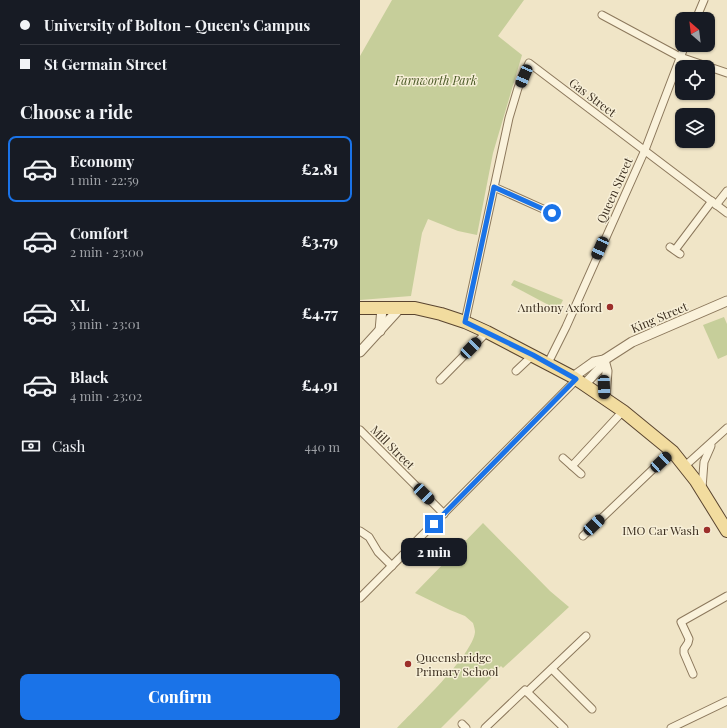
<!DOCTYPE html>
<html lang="en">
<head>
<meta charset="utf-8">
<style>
  :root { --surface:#171b24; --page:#20242c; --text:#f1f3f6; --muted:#9ea1a6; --line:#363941; --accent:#1a73e8 }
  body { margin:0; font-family:"Playfair Display",serif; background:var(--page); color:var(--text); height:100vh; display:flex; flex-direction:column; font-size:15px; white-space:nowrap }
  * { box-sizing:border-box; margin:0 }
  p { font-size:13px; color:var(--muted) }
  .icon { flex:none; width:22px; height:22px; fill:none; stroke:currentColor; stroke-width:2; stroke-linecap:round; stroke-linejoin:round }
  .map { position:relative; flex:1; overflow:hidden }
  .side { display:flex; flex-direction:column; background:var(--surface); width:360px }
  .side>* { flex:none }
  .top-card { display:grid; align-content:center; height:88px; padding:0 20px; background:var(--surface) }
  .needle { width:26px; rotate:332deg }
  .controls { position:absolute; left:315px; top:12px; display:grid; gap:8px }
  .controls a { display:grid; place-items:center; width:40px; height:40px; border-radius:8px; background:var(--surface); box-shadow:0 1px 3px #0004; font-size:20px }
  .end { position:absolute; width:18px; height:18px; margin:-9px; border:5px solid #1a73e8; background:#fff; box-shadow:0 0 0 2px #fff }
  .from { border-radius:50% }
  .bubble { position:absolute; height:28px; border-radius:8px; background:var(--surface); box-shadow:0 1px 3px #0004; font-size:13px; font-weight:800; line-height:28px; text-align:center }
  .car { position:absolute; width:12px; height:24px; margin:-12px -6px; border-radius:5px; box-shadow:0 0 3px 1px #0007; background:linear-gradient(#222 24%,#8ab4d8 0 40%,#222 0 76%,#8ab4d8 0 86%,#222 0) }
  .top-card b { display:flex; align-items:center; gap:14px; height:38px; font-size:15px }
  .top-card b+b { border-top:1px solid var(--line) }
  .top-card i { width:10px; height:10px; background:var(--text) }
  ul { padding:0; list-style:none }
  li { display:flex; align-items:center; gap:12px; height:66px; margin:0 8px 6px; padding:0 12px; border:2px solid transparent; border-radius:8px }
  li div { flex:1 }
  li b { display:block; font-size:15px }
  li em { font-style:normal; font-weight:800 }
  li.current { border-color:var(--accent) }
  li>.icon { width:36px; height:36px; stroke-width:1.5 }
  h2 { padding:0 20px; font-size:18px; line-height:48px }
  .pay { display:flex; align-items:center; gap:10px; height:44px; padding:0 20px; font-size:15px }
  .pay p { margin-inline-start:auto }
  .cta { display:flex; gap:8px; margin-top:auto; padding:8px 20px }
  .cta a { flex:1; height:46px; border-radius:8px; background:var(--accent); color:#fff; font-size:16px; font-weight:800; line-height:46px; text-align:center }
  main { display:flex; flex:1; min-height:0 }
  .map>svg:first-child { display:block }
  .green { fill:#c6ce9a }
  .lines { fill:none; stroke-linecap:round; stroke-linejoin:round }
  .minor-casing { stroke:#8c785c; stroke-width:9 }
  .tertiary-casing { stroke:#8c785c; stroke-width:11 }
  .primary-casing { stroke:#5a4530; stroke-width:14 }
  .minor { stroke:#faf2db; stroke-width:7 }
  .tertiary { stroke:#faf2db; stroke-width:9 }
  .primary { stroke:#f2dc9f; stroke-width:12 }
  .route { stroke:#1a73e8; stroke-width:5 }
  .poi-dot { fill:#9c2f2a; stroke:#f7efd7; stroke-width:1.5 }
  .labels { text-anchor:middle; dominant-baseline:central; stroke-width:3; stroke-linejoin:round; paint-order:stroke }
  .park-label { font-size:12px; font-style:italic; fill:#4a5926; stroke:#f7efd7 }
  .street-label { font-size:12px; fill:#3c2f20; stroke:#f7efd7 }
  .poi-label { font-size:12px; fill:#3c2f20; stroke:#f7efd7; text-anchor:end }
</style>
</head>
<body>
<main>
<section class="side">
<div class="top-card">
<b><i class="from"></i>University of Bolton - Queen's Campus</b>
<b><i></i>St Germain Street</b>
</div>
<h2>Choose a ride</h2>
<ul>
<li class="current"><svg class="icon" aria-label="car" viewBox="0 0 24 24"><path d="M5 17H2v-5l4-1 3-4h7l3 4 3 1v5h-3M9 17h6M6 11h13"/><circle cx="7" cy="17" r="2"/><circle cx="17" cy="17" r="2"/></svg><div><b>Economy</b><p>1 min · 22:59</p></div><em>£2.81</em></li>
<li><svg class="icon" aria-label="car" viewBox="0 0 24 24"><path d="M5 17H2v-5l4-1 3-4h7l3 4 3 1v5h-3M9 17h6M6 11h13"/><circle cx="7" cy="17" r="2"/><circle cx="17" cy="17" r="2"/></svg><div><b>Comfort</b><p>2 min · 23:00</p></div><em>£3.79</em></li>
<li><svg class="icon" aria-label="car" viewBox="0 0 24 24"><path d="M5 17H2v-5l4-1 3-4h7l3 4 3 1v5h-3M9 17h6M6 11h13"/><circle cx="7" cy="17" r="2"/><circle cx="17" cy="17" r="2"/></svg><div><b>XL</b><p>3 min · 23:01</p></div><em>£4.77</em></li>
<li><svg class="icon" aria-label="car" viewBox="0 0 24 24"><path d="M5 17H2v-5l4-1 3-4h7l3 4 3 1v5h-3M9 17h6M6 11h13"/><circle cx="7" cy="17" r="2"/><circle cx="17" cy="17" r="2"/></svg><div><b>Black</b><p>4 min · 23:02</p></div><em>£4.91</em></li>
</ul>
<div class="pay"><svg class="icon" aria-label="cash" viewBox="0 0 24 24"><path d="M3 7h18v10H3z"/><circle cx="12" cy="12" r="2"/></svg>Cash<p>440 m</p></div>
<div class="cta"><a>Confirm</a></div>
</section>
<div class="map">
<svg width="367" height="728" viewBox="0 0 367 728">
  <rect width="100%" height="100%" fill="#f0e5c7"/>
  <g class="green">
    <path d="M 32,0 L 164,0 L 138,36 L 162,55 L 133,153 L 117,235 L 98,231 L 68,219 L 62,233 L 51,296 L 0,300 L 0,56 Z"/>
    <path d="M 154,280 L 203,300 L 198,310 L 151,285 Z"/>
    <path d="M 364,317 L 367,324 L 367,355 L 358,359 L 343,325 Z"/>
    <path d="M 123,523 L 190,591 L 209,607 L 143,668 L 141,666 L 133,673 L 134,675 L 81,728 L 37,728 C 54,710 113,655 115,632 C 115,630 114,626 113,623 L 105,616 L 90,610 L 55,593 Z"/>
  </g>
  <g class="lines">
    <g class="minor-casing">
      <g id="minor">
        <path d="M 242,15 L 320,57 L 367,73"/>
        <path d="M 336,19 L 344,0"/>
        <path d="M 134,187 L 192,213"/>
        <path d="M 356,205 L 367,191"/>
        <path d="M 310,247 L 320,254"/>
        <path d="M 315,250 L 352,201"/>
        <path d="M 105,322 L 149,118 L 158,88 L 169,63 L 367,213"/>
        <path d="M 188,363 L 206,327 L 285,150 L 325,45"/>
        <path d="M 156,371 L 173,355"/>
        <path d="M 80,380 L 127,332"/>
        <path d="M 0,430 L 84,514"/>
        <path d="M 203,458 L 221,474"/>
        <path d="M 212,466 L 263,411"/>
        <path d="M 325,466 L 367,428"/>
        <path d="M 342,488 L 344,462 L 351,446"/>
        <path d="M 0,531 L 9,537 L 18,552 L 32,566"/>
        <path d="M 223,536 L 312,451"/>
        <path d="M 0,598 L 217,379"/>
        <path d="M 192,669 L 232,709"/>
        <path d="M 333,674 L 324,653 L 324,649 L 328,643 L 329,639 L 321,622 L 367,596"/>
        <path d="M 167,692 L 226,636"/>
        <path d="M 102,724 L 106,728"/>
        <path d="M 125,728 L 165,690 L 204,728"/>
        <path d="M 311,728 L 367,701"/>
      </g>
    </g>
    <g class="tertiary-casing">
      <g id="tertiary">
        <path d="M 20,331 L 22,308"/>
        <path d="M 0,352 L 41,307"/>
        <path d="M 244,360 L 247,371 L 245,399"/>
        <path d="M 213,377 L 234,362 L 244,360 L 272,342 L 367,301"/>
        <path d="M 224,385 L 240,368 L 244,360"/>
      </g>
    </g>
    <g class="primary-casing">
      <path id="primary" d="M 0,308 L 55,308 L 81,314 L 105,322 L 127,332 L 213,377 L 263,411 L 313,452 L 336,481 L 367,531"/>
    </g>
    <use href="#minor" class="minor"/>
    <use href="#tertiary" class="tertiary"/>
    <use href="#primary" class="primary"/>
  </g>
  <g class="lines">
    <path class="route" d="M 74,524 L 216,379 L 173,355 L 105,322 L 134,187 L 192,213"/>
  </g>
  <g class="poi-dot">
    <circle cx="250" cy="307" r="4"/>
    <circle cx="347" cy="530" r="4"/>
    <circle cx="48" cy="664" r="4"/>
  </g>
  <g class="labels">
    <g class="park-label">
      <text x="76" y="80">Farnworth Park</text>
    </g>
    <g class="street-label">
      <text transform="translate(233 97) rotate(37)">Gas Street</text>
      <text transform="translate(254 190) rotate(-66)">Queen Street</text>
      <text transform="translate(299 317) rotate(-23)">King Street</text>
      <text transform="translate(33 447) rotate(45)">Mill Street</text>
    </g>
    <g class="poi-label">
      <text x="242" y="307">Anthony Axford</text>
      <text x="339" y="530">IMO Car Wash</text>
      <text x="56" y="657" text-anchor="start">Queensbridge<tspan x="56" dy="14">Primary School</tspan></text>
    </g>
  </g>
</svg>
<div class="controls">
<a><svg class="needle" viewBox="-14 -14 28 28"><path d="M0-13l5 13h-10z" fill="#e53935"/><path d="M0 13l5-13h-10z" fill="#9ea1a6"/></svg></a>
<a><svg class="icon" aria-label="locate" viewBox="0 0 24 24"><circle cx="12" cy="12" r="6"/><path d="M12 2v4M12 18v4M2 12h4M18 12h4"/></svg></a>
<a><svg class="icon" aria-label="layers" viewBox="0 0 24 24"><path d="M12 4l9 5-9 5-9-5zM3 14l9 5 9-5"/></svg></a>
</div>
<i class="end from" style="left:192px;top:213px"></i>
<i class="end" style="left:74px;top:524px"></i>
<div class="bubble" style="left:41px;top:538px;width:66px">2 min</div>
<i class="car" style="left:164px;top:76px;rotate:203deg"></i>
<i class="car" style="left:240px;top:248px;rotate:204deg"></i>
<i class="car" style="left:111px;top:348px;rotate:44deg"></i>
<i class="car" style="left:244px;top:387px;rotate:178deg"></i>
<i class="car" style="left:301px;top:462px;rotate:47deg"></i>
<i class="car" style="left:64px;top:494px;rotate:135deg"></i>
<i class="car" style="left:234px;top:525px;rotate:47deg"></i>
</div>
</main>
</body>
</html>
